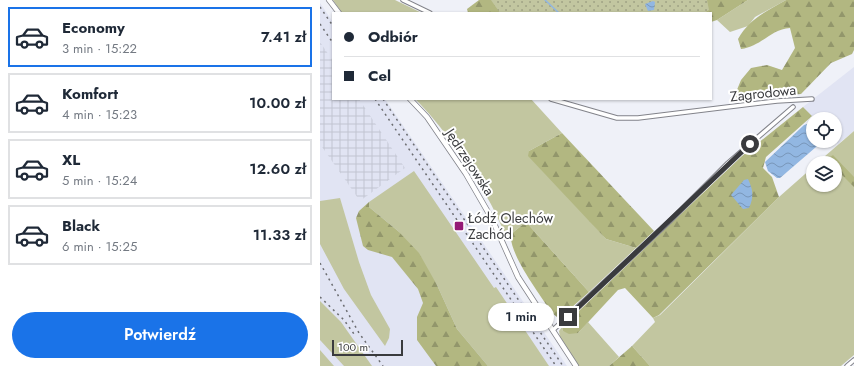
<!DOCTYPE html>
<html lang="pl">
<head>
<meta charset="utf-8">
<style>
  :root { --surface:#fff; --page:#f6f6f7; --text:#1f2937; --muted:#747a83; --line:#e0e1e3; --accent:#1a73e8 }
  body { margin:0; font-family:Jost,sans-serif; background:var(--page); color:var(--text); height:100vh; display:flex; flex-direction:column; font-size:15px; white-space:nowrap }
  * { box-sizing:border-box; margin:0 }
  p { font-size:13px; color:var(--muted) }
  .icon { flex:none; width:22px; height:22px; fill:none; stroke:currentColor; stroke-width:2; stroke-linecap:round; stroke-linejoin:round }
  .map { position:relative; flex:1; overflow:hidden }
  .details { display:flex; flex-direction:column; background:var(--surface); width:320px }
  .details>* { flex:none }
  .hud { position:absolute; left:12px; top:12px; width:380px; height:88px; border-radius:0px; box-shadow:0 1px 3px #0004; display:grid; align-content:center; height:88px; padding:0 12px; background:var(--surface) }
  .controls { position:absolute; left:486px; top:112px; display:grid; gap:8px }
  .controls a { display:grid; place-items:center; width:36px; height:36px; border-radius:50%; background:var(--surface); box-shadow:0 1px 3px #0004; font-size:20px }
  .scale { position:absolute; left:12px; bottom:10px; width:71px; box-sizing:border-box; padding-left:4px; border:2px solid #3a3b3e; border-top:0; font-size:11px; line-height:14px; white-space:nowrap; color:#3a3b3e; -webkit-text-stroke:3px #fff; paint-order:stroke }
  .end { position:absolute; width:18px; height:18px; margin:-9px; border:5px solid #3a3b3e; background:#fff; box-shadow:0 0 0 2px #fff }
  .from { border-radius:50% }
  .bubble { position:absolute; height:28px; border-radius:14px; background:var(--surface); box-shadow:0 1px 3px #0004; font-size:13px; font-weight:600; line-height:28px; text-align:center }
  .hud b { display:flex; align-items:center; gap:14px; height:38px; font-size:15px }
  .hud b+b { border-top:1px solid var(--line) }
  .hud i { width:10px; height:10px; background:var(--text) }
  ul { padding:7px 0 0; list-style:none }
  li { display:flex; align-items:center; gap:12px; height:60px; margin:0 8px 6px; padding:0 4px; border:2px solid var(--line); border-radius:0px }
  li div { flex:1 }
  li b { display:block; font-size:15px }
  li em { font-style:normal; font-weight:600 }
  li.selected { border-color:var(--accent) }
  li>.icon { width:36px; height:36px; stroke-width:1.5 }
  .primary-button { display:flex; gap:8px; margin-top:auto; padding:8px 12px }
  .primary-button a { flex:1; height:46px; border-radius:24px; background:var(--accent); color:#fff; font-size:16px; font-weight:600; line-height:46px; text-align:center }
  main { display:flex; flex:1; min-height:0 }
  .map>svg:first-child { display:block }
  .built { fill:#e1e4f3 }
  .industrial { fill:url(#industrial-grid) }
  .grass { fill:#c2c6a0 }
  .forest { fill:url(#forest-firs) }
  .park { fill:url(#park-dots) }
  .water { fill:url(#water-waves) }
  .lines { fill:none; stroke-linecap:round; stroke-linejoin:round }
  .stream { stroke:#92b7e2; stroke-width:1.5 }
  .minor-casing { stroke:#82838a; stroke-width:5.5 }
  .tertiary-casing { stroke:#82838a; stroke-width:6 }
  .minor { stroke:#fff; stroke-width:3.5 }
  .tertiary { stroke:#fff; stroke-width:4.5 }
  .rail { stroke:#6b6c70; stroke-width:1.5; stroke-dasharray:2 4; stroke-linecap:butt }
  .route { stroke:#3a3b3e; stroke-width:5 }
  .poi-dot { fill:#941a76; stroke:#fff; stroke-width:1.5 }
  .labels { text-anchor:middle; dominant-baseline:central; stroke-width:4; stroke-linejoin:round; paint-order:stroke }
  .street-label { font-size:14px; fill:#3a3b3e; stroke:#fff }
  .poi-label { font-size:14px; fill:#3a3b3e; stroke:#fff; text-anchor:start }
</style>
</head>
<body>
<main>
<section class="details">
<ul>
<li class="selected"><svg class="icon" aria-label="car" viewBox="0 0 24 24"><path d="M5 17H2v-5l4-1 3-4h7l3 4 3 1v5h-3M9 17h6M6 11h13"/><circle cx="7" cy="17" r="2"/><circle cx="17" cy="17" r="2"/></svg><div><b>Economy</b><p>3 min · 15:22</p></div><em>7.41 zł</em></li>
<li><svg class="icon" aria-label="car" viewBox="0 0 24 24"><path d="M5 17H2v-5l4-1 3-4h7l3 4 3 1v5h-3M9 17h6M6 11h13"/><circle cx="7" cy="17" r="2"/><circle cx="17" cy="17" r="2"/></svg><div><b>Komfort</b><p>4 min · 15:23</p></div><em>10.00 zł</em></li>
<li><svg class="icon" aria-label="car" viewBox="0 0 24 24"><path d="M5 17H2v-5l4-1 3-4h7l3 4 3 1v5h-3M9 17h6M6 11h13"/><circle cx="7" cy="17" r="2"/><circle cx="17" cy="17" r="2"/></svg><div><b>XL</b><p>5 min · 15:24</p></div><em>12.60 zł</em></li>
<li><svg class="icon" aria-label="car" viewBox="0 0 24 24"><path d="M5 17H2v-5l4-1 3-4h7l3 4 3 1v5h-3M9 17h6M6 11h13"/><circle cx="7" cy="17" r="2"/><circle cx="17" cy="17" r="2"/></svg><div><b>Black</b><p>6 min · 15:25</p></div><em>11.33 zł</em></li>
</ul>
<div class="primary-button"><a>Potwierdź</a></div>
</section>
<div class="map">
<svg width="534" height="366" viewBox="0 0 534 366">
  <defs>
    <pattern id="industrial-grid" width="8" height="8" patternUnits="userSpaceOnUse"><rect width="8" height="8" fill="#e1e4f3"/><path d="M0 4h8M4 0v8" fill="none" stroke="#c2c4d1"/></pattern>
    <pattern id="forest-firs" width="22" height="20" patternUnits="userSpaceOnUse"><rect width="22" height="20" fill="#b2b781"/><path d="M5 1l3.5 6h-7zM16 11l3.5 6h-7z" fill="#92966b"/></pattern>
    <pattern id="park-dots" width="8" height="8" patternUnits="userSpaceOnUse"><rect width="8" height="8" fill="#c2c6a0"/><path d="M2 2h.1M6 6h.1" fill="none" stroke="#9fa284" stroke-width="1.8" stroke-linecap="round"/></pattern>
    <pattern id="water-waves" width="16" height="10" patternUnits="userSpaceOnUse"><rect width="16" height="10" fill="#92b7e2"/><path d="M0 5q4-4 8 0t8 0" fill="none" stroke="#7896b9"/></pattern>
  </defs>
  <rect width="100%" height="100%" fill="#eff1f8"/>
  <g class="built">
    <path d="M 0,3 L 13,22 L 13,99 L 65,99 L 247,366 L 0,366 Z"/>
    <path d="M 534,67 L 534,131 L 518,144 L 515,141 L 515,119 L 494,119 L 483,107 Z"/>
  </g>
  <path class="industrial" d="M 0,42 L 13,61 L 13,99 L 39,99 L 85,168 L 40,201 L 0,144 Z"/>
  <g class="grass">
    <path d="M 13,0 L 75,0 L 102,13 L 22,13 Z"/>
    <path d="M 428,0 L 466,0 L 435,17 L 428,26 L 410,32 L 397,20 Z"/>
    <path d="M 95,99 L 211,99 L 242,133 L 209,151 L 286,239 L 316,248 L 269,292 L 206,222 L 191,234 L 190,240 C 181,228 176,212 168,199 C 149,166 122,125 95,99 Z"/>
    <path d="M 534,131 L 534,355 L 521,366 L 330,366 L 312,346 L 335,322 L 333,318 L 340,315 L 459,197 L 493,167 L 493,185 L 515,185 L 515,163 L 497,163 Z"/>
    <path d="M 94,171 L 174,288 L 176,287 L 229,366 L 168,366 L 137,329 L 117,285 L 78,231 L 49,207 L 49,202 Z"/>
    <path d="M 20,198 L 39,262 L 51,295 L 70,329 L 69,338 L 65,346 L 24,289 L 0,244 L 0,201 Z"/>
    <path d="M 0,301 L 21,322 L 52,366 L 24,366 L 0,340 Z"/>
    <path d="M 268,322 L 299,357 L 289,366 L 259,366 L 240,337 L 239,331 L 242,327 L 243,331 L 258,333 Z"/>
    <path d="M 0,350 L 14,366 L 0,366 Z"/>
  </g>
  <g class="forest">
    <path d="M 159,0 L 186,0 L 184,13 L 148,13 L 147,9 Z"/>
    <path d="M 301,0 L 428,0 L 397,20 L 391,22 L 391,13 L 285,13 Z"/>
    <path d="M 466,0 L 534,0 L 534,50 L 532,54 L 511,63 L 481,94 L 427,99 L 414,97 L 421,80 L 431,68 L 447,65 L 462,70 L 475,48 L 470,28 C 451,29 442,46 421,49 L 418,39 C 429,19 447,11 466,0 Z"/>
    <path d="M 483,107 L 492,116 L 446,157 L 443,168 L 452,177 L 459,197 L 339,315 L 333,318 L 305,288 L 298,290 L 258,333 L 249,334 L 243,331 L 242,327 L 422,156 Z"/>
    <path d="M 242,133 L 334,231 L 316,248 L 286,239 L 208,156 L 209,151 Z"/>
    <path d="M 513,155 L 534,177 L 534,187 L 515,168 L 515,163 L 510,163 L 507,159 Z"/>
    <path d="M 49,202 L 49,207 L 78,231 L 99,253 L 117,285 L 137,329 L 168,366 L 116,366 L 97,340 L 97,317 L 103,303 L 98,289 L 72,257 L 48,250 L 43,246 L 36,218 L 39,211 Z"/>
    <path d="M 206,222 L 269,292 L 242,316 L 237,317 L 232,313 C 221,296 188,253 191,234 Z"/>
    <path d="M 312,346 L 330,366 L 289,366 Z"/>
  </g>
  <path class="park" d="M 171,0 L 387,0 L 389,10 L 384,13 L 180,13 Z"/>
  <g class="water">
    <path d="M 333,1 L 335,2 L 334,10 L 328,11 L 325,4 Z"/>
    <path d="M 490,123 L 493,123 L 493,141 L 503,141 L 460,178 L 457,178 L 448,171 L 445,162 L 484,125 Z"/>
    <path d="M 428,179 C 433,189 434,197 429,208 L 423,209 L 411,195 L 424,180 Z"/>
  </g>
  <g class="lines">
    <path class="stream" d="M 225,0 L 239,13"/>
    <g class="minor-casing">
      <g id="minor">
        <path d="M 83,0 L 110,13"/>
        <path d="M 231,99 L 297,118 L 318,118 L 457,101 L 492,99"/>
        <path d="M 233,330 L 349,222 L 408,163 L 473,107"/>
        <path d="M 527,366 L 534,360"/>
      </g>
    </g>
    <g class="tertiary-casing">
      <g id="tertiary">
        <path d="M 9,0 L 19,13"/>
        <path d="M 90,99 L 107,117 L 146,174 L 172,219 L 198,277 L 256,366"/>
      </g>
    </g>
    <use href="#minor" class="minor"/>
    <use href="#tertiary" class="tertiary"/>
    <g class="rail">
      <path d="M 0,7 L 13,26"/>
      <path d="M 0,24 L 13,43"/>
      <path d="M 55,99 L 236,366"/>
      <path d="M 63,99 L 243,366"/>
      <path d="M 0,263 L 39,333 L 63,366"/>
      <path d="M 0,297 L 24,320 L 34,334"/>
    </g>
  </g>
  <g class="lines">
    <path class="route" d="M 248,317 L 430,144"/>
  </g>
  <rect class="poi-dot" x="134" y="221" width="10" height="10" rx="2"/>
  <g class="labels">
    <g class="street-label">
      <text transform="translate(443 93) rotate(-6)">Zagrodowa</text>
      <text transform="translate(150 162) rotate(57)">Jędrzejowska</text>
    </g>
    <g class="poi-label">
      <text x="148" y="218">Łódź Olechów<tspan x="148" dy="16">Zachód</tspan></text>
    </g>
  </g>
</svg>
<div class="controls">
<a><svg class="icon" aria-label="locate" viewBox="0 0 24 24"><circle cx="12" cy="12" r="6"/><path d="M12 2v4M12 18v4M2 12h4M18 12h4"/></svg></a>
<a><svg class="icon" aria-label="layers" viewBox="0 0 24 24"><path d="M12 4l9 5-9 5-9-5zM3 14l9 5 9-5"/></svg></a>
</div>
<div class="scale">100 m</div>
<i class="end from" style="left:430px;top:144px"></i>
<i class="end" style="left:248px;top:317px"></i>
<div class="bubble" style="left:168px;top:303px;width:66px">1 min</div>
<div class="hud">
<b><i class="from"></i>Odbiór</b>
<b><i></i>Cel</b>
</div>
</div>
</main>
</body>
</html>
